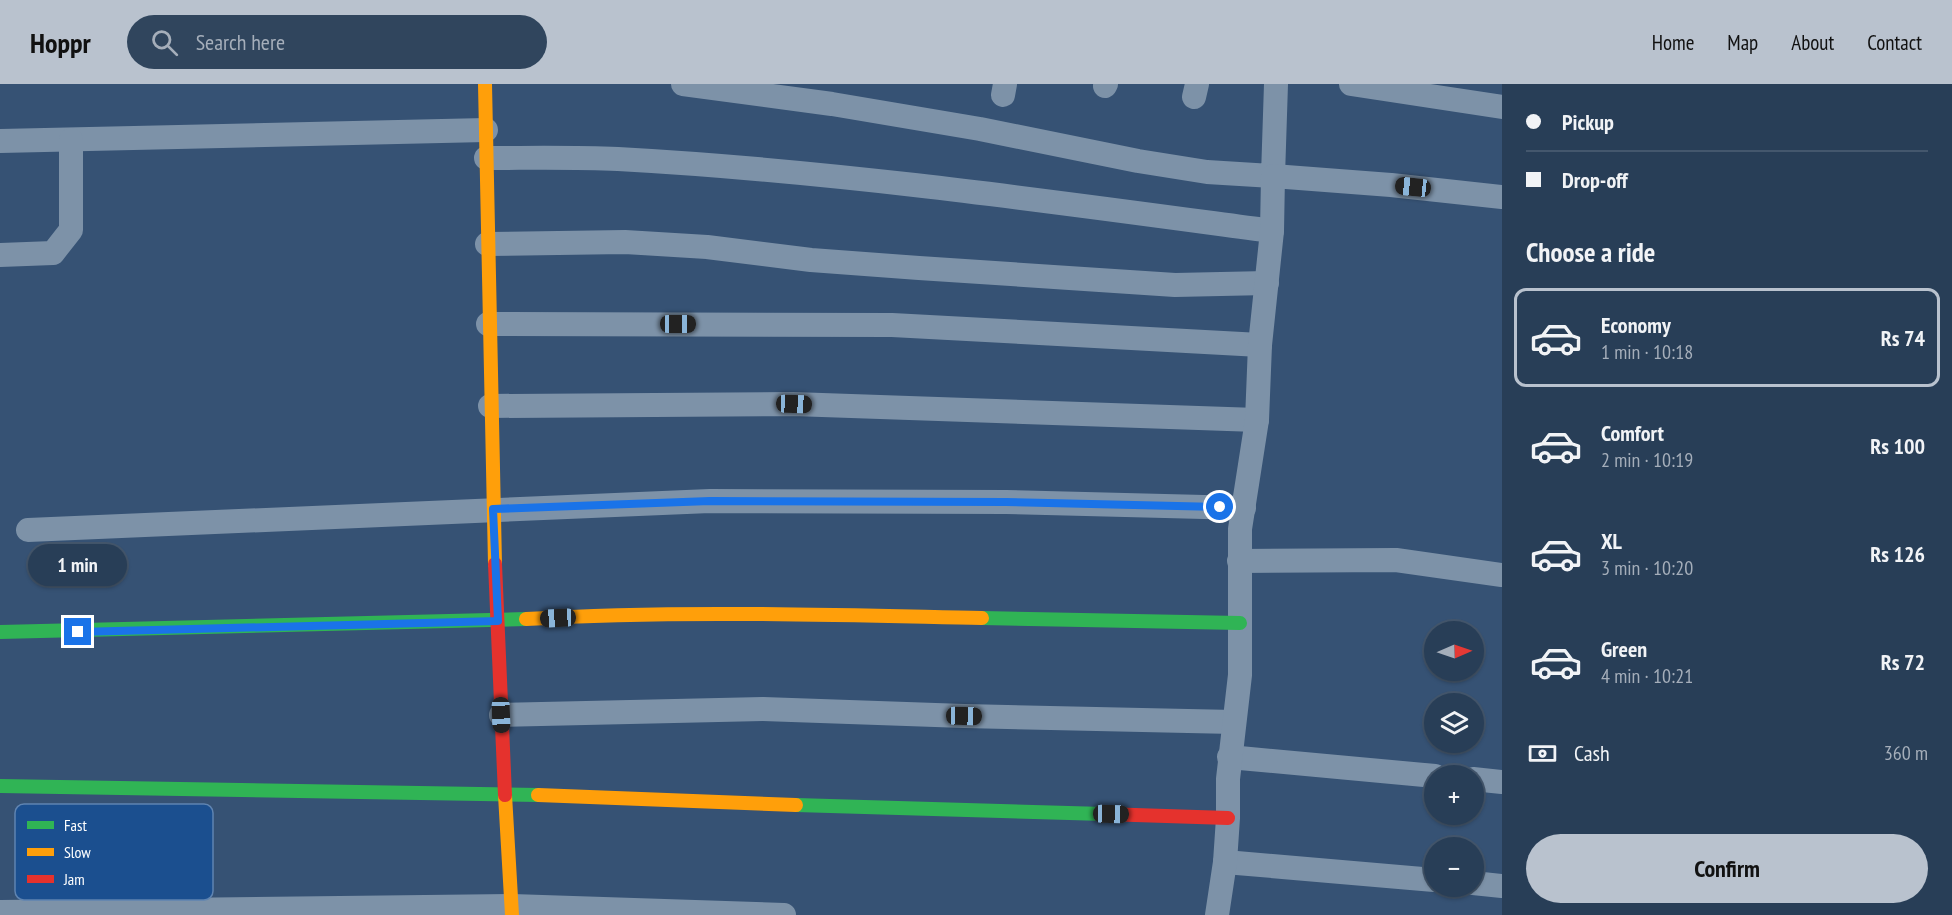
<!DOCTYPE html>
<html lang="en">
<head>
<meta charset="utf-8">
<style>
  :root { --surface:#283e57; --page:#30455d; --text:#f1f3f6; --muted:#a5aeba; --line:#44576d; --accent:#b9c2ce }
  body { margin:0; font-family:"PT Sans Narrow",sans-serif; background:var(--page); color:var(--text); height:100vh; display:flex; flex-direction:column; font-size:22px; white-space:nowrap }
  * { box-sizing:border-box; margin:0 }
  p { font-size:20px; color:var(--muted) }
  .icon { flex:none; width:33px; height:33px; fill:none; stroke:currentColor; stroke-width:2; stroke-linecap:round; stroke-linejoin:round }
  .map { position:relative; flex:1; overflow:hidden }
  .sheet { display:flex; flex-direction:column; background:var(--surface); width:450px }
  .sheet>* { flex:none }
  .hud { display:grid; align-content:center; height:132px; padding:0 24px; background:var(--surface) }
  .needle { width:39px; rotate:88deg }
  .fabs { position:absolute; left:1424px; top:537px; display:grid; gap:12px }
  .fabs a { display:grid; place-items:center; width:60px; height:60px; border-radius:50%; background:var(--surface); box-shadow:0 2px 4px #0004,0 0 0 2px var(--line); font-size:30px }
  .end { position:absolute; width:27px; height:27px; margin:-14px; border:8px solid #1a73e8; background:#fff; box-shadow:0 0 0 3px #fff }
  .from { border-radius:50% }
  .bubble { position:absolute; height:42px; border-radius:21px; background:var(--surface); box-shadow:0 2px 4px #0004,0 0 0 2px var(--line); font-size:20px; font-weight:800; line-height:42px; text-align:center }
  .car { position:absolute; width:18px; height:36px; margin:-18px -9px; border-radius:8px; box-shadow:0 0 4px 2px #0007; background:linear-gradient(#222 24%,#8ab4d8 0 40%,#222 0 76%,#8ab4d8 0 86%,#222 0) }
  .hud b { display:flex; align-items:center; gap:21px; height:57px; font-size:22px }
  .hud b+b { border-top:2px solid var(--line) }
  .hud i { width:15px; height:15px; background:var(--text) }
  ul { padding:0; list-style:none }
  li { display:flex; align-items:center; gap:18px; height:99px; margin:0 12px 9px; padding:0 12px; border:3px solid transparent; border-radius:12px }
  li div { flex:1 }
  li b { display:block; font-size:22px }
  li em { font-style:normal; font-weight:800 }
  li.active { border-color:var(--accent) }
  li>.icon { width:54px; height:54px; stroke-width:1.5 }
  h2 { padding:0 24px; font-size:27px; line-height:72px }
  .pay { display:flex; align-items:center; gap:15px; height:66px; padding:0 24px; font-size:22px }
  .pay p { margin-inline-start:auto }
  .button { display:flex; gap:12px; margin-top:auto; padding:12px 24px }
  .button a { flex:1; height:69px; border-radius:36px; background:var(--accent); color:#111; font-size:24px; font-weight:800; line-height:69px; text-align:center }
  header { display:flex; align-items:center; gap:36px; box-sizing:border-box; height:84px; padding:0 30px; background:var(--accent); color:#111 }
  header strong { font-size:28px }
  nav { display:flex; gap:33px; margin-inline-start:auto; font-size:21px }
  .search { width:420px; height:54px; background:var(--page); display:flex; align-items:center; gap:15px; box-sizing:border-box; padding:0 21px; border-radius:33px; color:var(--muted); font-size:22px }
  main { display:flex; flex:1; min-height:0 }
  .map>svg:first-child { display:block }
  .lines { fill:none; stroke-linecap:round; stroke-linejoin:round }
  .street { stroke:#7d92a8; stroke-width:24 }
  .fast { stroke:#30b455; stroke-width:14 }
  .slow { stroke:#ff9f0a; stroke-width:14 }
  .jam { stroke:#e5322d; stroke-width:14 }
  .route { stroke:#1a73e8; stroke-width:8 }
  .key { fill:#1b4f8f; stroke:#5f84b1; stroke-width:1.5 }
  .key-label { font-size:16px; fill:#fff }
</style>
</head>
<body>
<header>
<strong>Hoppr</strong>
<div class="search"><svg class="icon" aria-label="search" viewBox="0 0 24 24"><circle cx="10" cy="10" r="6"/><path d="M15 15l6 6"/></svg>Search here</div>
<nav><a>Home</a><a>Map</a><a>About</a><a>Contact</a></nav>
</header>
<main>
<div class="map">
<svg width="1502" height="831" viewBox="0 0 1502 831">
  <rect width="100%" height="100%" fill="#365274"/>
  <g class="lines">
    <g class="street">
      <path d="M 683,0 L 832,20 L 980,45 L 1138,77 L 1207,88 L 1273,92 L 1276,0"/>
      <path d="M 1351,0 L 1502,23"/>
      <path d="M 1105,2 L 1106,0"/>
      <path d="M 1003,11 L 1005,0"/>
      <path d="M 1194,13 L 1197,0"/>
      <path d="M 0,57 L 486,46"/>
      <path d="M 486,74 C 530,74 574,73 618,75 C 837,87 1055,118 1272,147"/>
      <path d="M 487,160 L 625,158 L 707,163 L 811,176 L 919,184 L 1175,201 L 1267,199"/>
      <path d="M 0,171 L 53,169 L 71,146 L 71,56"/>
      <path d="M 488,240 L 892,241 L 1260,261"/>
      <path d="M 490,322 L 793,320 L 1257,336"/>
      <path d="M 28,446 L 710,417 L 1006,418 L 1244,424"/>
      <path d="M 1239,477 L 1396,476 L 1502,491"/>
      <path d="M 501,631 L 763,625 L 964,632 L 1234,638"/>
      <path d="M 1229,673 L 1435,692"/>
      <path d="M 1473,695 L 1502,698"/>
      <path d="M 1225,778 L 1434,796"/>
      <path d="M 1473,799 L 1502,802"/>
      <path d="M 0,828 L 512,822 L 784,831"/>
      <path d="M 1217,831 L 1225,778 L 1228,734 L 1228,695 L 1240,591 L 1240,445 L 1257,336 L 1260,261 L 1272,147 L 1273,92 L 1391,101 L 1502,113"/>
    </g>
    <g class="fast">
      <path d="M 982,534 L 1240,539"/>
      <path d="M 0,548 L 526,535"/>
      <path d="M 0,702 L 538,711"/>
      <path d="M 796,721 L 1104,730"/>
    </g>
    <g class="slow">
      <path d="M 485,0 L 495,480"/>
      <path d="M 526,535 C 678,526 830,531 982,534"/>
      <path d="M 505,711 L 512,831"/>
      <path d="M 538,711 L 796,721"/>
    </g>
    <g class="jam">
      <path d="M 495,480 L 505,711"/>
      <path d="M 1104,730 L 1228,734"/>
    </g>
  </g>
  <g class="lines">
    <path class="route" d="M 78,548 L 498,537 L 493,425 L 710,417 L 1006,418 L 1220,423"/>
  </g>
  <rect x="15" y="720" width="198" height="96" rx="9" class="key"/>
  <rect x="27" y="737" width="27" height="8" fill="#30b455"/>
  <rect x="27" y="764" width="27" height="8" fill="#ff9f0a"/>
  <rect x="27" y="791" width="27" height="8" fill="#e5322d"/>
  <g class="key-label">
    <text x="64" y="747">Fast</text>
    <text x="64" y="774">Slow</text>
    <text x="64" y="801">Jam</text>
  </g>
</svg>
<div class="fabs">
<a><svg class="needle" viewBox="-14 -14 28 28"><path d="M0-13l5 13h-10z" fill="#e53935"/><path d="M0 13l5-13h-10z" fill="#a5aeba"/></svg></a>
<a><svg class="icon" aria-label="layers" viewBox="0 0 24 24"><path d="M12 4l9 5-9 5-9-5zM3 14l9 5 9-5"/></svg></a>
<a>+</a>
<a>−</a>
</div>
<i class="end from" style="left:1220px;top:423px"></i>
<i class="end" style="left:78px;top:548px"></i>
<div class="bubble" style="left:28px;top:460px;width:99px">1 min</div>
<i class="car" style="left:1413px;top:103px;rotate:276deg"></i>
<i class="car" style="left:678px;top:240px;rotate:90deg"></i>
<i class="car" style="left:794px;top:320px;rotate:92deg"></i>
<i class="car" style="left:558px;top:534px;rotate:267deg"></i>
<i class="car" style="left:501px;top:631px;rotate:178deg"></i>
<i class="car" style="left:964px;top:632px;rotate:91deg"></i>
<i class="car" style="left:1111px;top:730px;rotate:91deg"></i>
</div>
<section class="sheet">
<div class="hud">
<b><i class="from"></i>Pickup</b>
<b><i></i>Drop-off</b>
</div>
<h2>Choose a ride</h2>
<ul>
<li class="active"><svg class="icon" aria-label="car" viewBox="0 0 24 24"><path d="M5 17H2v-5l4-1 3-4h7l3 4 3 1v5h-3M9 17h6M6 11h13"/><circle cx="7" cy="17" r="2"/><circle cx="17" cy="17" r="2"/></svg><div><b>Economy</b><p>1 min · 10:18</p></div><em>Rs 74</em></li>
<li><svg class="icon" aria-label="car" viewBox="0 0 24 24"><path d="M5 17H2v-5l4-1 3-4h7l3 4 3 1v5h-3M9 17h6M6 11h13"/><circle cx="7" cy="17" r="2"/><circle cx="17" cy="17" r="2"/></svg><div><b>Comfort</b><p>2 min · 10:19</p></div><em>Rs 100</em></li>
<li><svg class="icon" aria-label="car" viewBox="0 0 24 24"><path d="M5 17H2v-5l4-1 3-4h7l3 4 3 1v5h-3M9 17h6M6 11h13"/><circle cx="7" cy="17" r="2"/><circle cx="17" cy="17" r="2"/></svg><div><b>XL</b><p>3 min · 10:20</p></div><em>Rs 126</em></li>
<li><svg class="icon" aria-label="car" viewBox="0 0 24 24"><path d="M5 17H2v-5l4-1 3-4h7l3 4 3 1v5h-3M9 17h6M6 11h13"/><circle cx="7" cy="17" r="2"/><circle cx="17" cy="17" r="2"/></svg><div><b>Green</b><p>4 min · 10:21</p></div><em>Rs 72</em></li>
</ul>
<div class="pay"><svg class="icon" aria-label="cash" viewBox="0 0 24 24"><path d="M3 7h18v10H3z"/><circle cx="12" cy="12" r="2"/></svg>Cash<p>360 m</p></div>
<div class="button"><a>Confirm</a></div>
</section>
</main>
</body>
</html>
